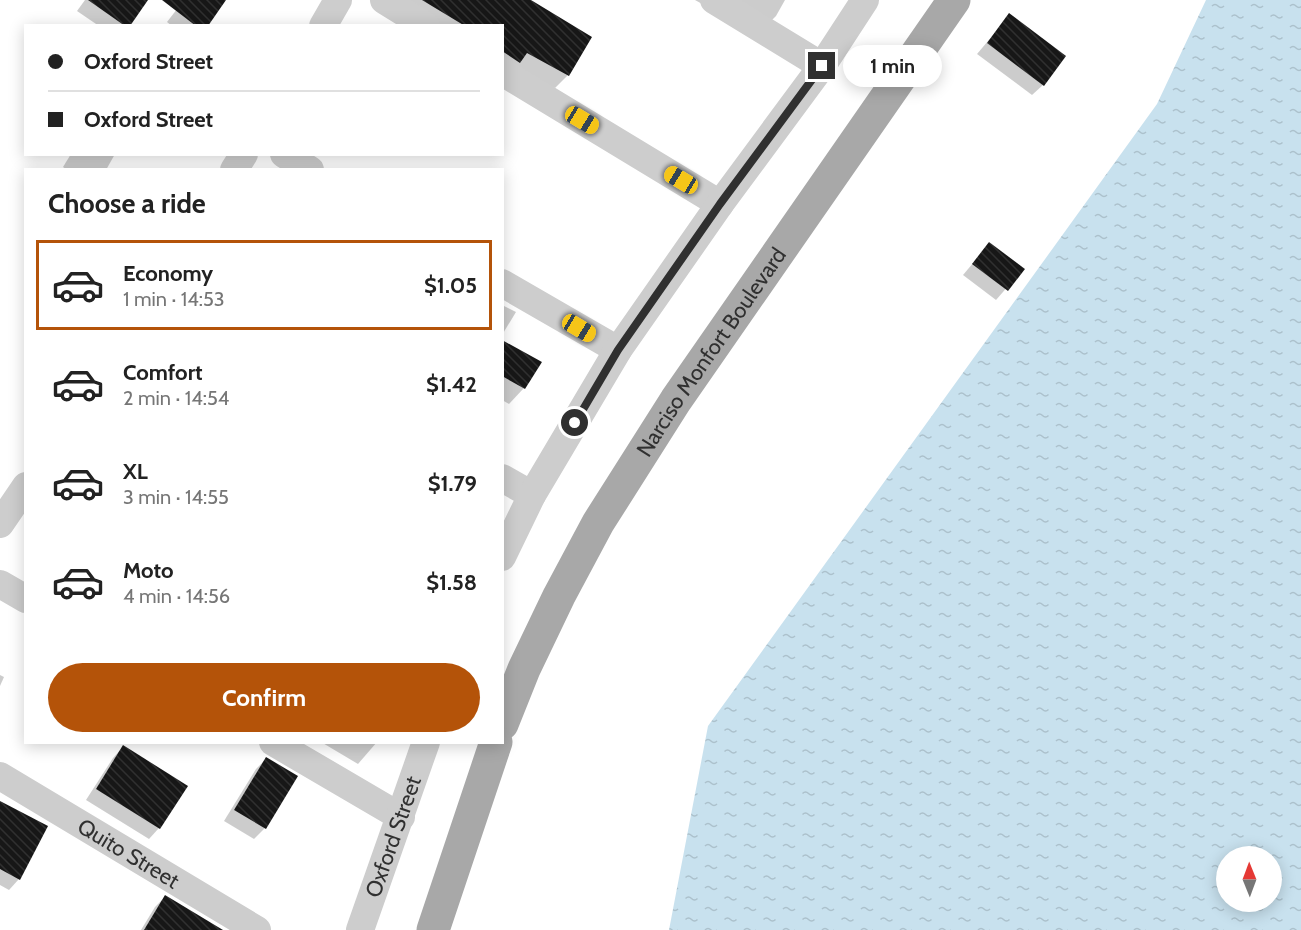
<!DOCTYPE html>
<html lang="en">
<head>
<meta charset="utf-8">
<style>
  :root { --surface:#fff; --page:#f6f6f6; --text:#222; --muted:#767676; --line:#e0e0e0; --accent:#b45309 }
  body { margin:0; font-family:Cabin,sans-serif; background:var(--page); color:var(--text); height:100vh; display:flex; flex-direction:column; font-size:22px; white-space:nowrap }
  * { box-sizing:border-box; margin:0 }
  p { font-size:20px; color:var(--muted) }
  .icon { flex:none; width:33px; height:33px; fill:none; stroke:currentColor; stroke-width:2; stroke-linecap:round; stroke-linejoin:round }
  .map { position:relative; flex:1; overflow:hidden }
  .sheet { position:absolute; left:24px; top:168px; width:480px; height:576px; display:flex; flex-direction:column; background:var(--surface); border-radius:0px; box-shadow:0 3px 15px #0003 }
  .sheet>* { flex:none }
  .hud { position:absolute; left:24px; top:24px; width:480px; height:132px; border-radius:0px; box-shadow:0 3px 15px #0003; display:grid; align-content:center; height:132px; padding:0 24px; background:var(--surface) }
  .needle { width:39px; rotate:359deg }
  .buttons { position:absolute; left:1216px; top:846px; display:grid; gap:12px }
  .buttons a { display:grid; place-items:center; width:66px; height:66px; border-radius:50%; background:var(--surface); box-shadow:0 3px 15px #0003; font-size:30px }
  .end { position:absolute; width:27px; height:27px; margin:-14px; border:8px solid #303030; background:#fff; box-shadow:0 0 0 3px #fff }
  .from { border-radius:50% }
  .bubble { position:absolute; height:42px; border-radius:21px; background:var(--surface); box-shadow:0 3px 15px #0003; font-size:20px; font-weight:800; line-height:42px; text-align:center }
  .car { position:absolute; width:18px; height:36px; margin:-18px -9px; border-radius:8px; box-shadow:0 0 4px 2px #0007; background:linear-gradient(#f5c518 24%,#345 0 40%,#f5c518 0 76%,#345 0 86%,#f5c518 0) }
  .hud b { display:flex; align-items:center; gap:21px; height:57px; font-size:22px }
  .hud b+b { border-top:2px solid var(--line) }
  .hud i { width:15px; height:15px; background:var(--text) }
  ul { padding:0; list-style:none }
  li { display:flex; align-items:center; gap:18px; height:90px; margin:0 12px 9px; padding:0 12px; border:3px solid transparent; border-radius:0px }
  li div { flex:1 }
  li b { display:block; font-size:22px }
  li em { font-style:normal; font-weight:800 }
  li.current { border-color:var(--accent) }
  li>.icon { width:54px; height:54px; stroke-width:1.5 }
  h2 { padding:0 24px; font-size:27px; line-height:72px }
  .button { display:flex; gap:12px; margin-top:auto; padding:12px 24px }
  .button a { flex:1; height:69px; border-radius:36px; background:var(--accent); color:#fff; font-size:24px; font-weight:800; line-height:69px; text-align:center }
  .map>svg:first-child { display:block }
  .water { fill:url(#water-ripples); fill-rule:evenodd }
  .shadow { fill:#0003 }
  .building { fill:url(#building-back-hatch) }
  .lines { fill:none; stroke-linecap:round; stroke-linejoin:round }
  .minor { stroke:#cdcdcd; stroke-width:28 }
  .primary { stroke:#a8a8a8; stroke-width:33 }
  .route { stroke:#303030; stroke-width:8 }
  .labels { text-anchor:middle; dominant-baseline:central; stroke-width:6; stroke-linejoin:round; paint-order:stroke }
  .street-label { font-size:22px; fill:#303030; stroke:#fff }
</style>
</head>
<body>
<div class="map">
<svg width="1301" height="930" viewBox="0 0 1301 930">
  <defs>
    <pattern id="water-ripples" width="26" height="14" patternUnits="userSpaceOnUse" patternTransform="scale(1.5)"><rect width="26" height="14" fill="#c8e1ee"/><path d="M2 4q2-2 4 0t4 0M15 11q2-2 4 0t4 0" fill="none" stroke="#acc1cc"/></pattern>
    <pattern id="building-back-hatch" width="6" height="6" patternUnits="userSpaceOnUse" patternTransform="scale(1.5)"><rect width="6" height="6" fill="#171717"/><path d="M-1 5l2 2M0 0l6 6M5-1l2 2" fill="none" stroke="#303030"/></pattern>
  </defs>
  <rect width="100%" height="100%" fill="#fff"/>
  <path class="water" d="M 1206,0 L 1301,0 L 1301,930 L 669,930 L 708,726 L 1157,104 ZM 1227,856 L 1272,856 L 1272,902 L 1227,902 Z"/>
  <g class="shadow">
    <path d="M 85,0 L 146,0 L 128,26 L 99,26 L 77,11 Z"/>
    <path d="M 184,0 L 224,0 L 206,26 L 172,26 L 167,22 Z"/>
    <path d="M 393,0 L 528,0 L 590,37 L 568,75 L 555,88 L 502,72 L 502,26 L 422,26 Z"/>
    <path d="M 695,0 L 785,0 L 776,16 L 757,35 Z"/>
    <path d="M 1010,15 L 1043,85 L 1032,95 L 977,54 Z"/>
    <path d="M 71,154 L 115,154 L 106,170 L 67,170 L 63,167 Z"/>
    <path d="M 989,244 L 1023,269 L 996,300 L 963,275 Z"/>
    <path d="M 502,305 L 516,312 L 502,335 Z"/>
    <path d="M 502,341 L 524,388 L 509,404 L 502,400 Z"/>
    <path d="M 0,675 L 4,677 L 0,686 Z"/>
    <path d="M 321,742 L 377,742 L 358,764 Z"/>
    <path d="M 123,747 L 159,828 L 149,839 L 86,800 L 113,758 Z"/>
    <path d="M 266,759 L 265,828 L 254,839 L 224,821 L 256,769 Z"/>
    <path d="M 0,805 L 19,879 L 9,890 L 0,885 Z"/>
    <path d="M 165,897 L 222,930 L 141,930 L 155,907 Z"/>
  </g>
  <g class="building">
    <path d="M 88,0 L 148,0 L 130,26 L 125,26 Z"/>
    <path d="M 162,0 L 226,0 L 208,26 L 196,26 Z"/>
    <path d="M 422,0 L 531,0 L 592,37 L 569,76 L 527,53 L 520,63 L 502,51 L 502,26 L 465,26 Z"/>
    <path d="M 1009,13 L 1066,56 L 1044,86 L 987,43 Z"/>
    <path d="M 989,242 L 1025,269 L 1008,291 L 972,264 Z"/>
    <path d="M 502,340 L 542,362 L 525,389 L 502,376 Z"/>
    <path d="M 123,745 L 188,786 L 160,829 L 96,789 Z"/>
    <path d="M 266,757 L 298,776 L 266,829 L 234,810 Z"/>
    <path d="M 0,801 L 48,826 L 20,880 L 0,869 Z"/>
    <path d="M 165,895 L 223,930 L 144,930 Z"/>
  </g>
  <g class="lines">
    <g class="minor">
      <path d="M 384,0 L 426,26"/>
      <path d="M 714,0 L 822,66"/>
      <path d="M 323,26 L 338,0"/>
      <path d="M 502,72 L 720,204"/>
      <path d="M 284,154 L 310,170"/>
      <path d="M 234,170 L 244,154"/>
      <path d="M 502,283 L 618,350"/>
      <path d="M 502,478 L 532,495"/>
      <path d="M 0,524 L 26,486"/>
      <path d="M 502,557 L 532,495 L 618,350 L 720,204 L 822,66 L 865,0"/>
      <path d="M 0,584 L 26,599"/>
      <path d="M 273,742 L 401,817"/>
      <path id="s1" d="M 0,776 L 257,930"/>
      <path id="s2" d="M 360,930 L 426,742"/>
    </g>
    <g class="primary">
      <path id="s3" d="M 502,724 L 524,669 L 559,596 L 598,523 L 676,400 L 954,0"/>
      <path d="M 433,930 L 496,742"/>
    </g>
  </g>
  <g class="lines">
    <path class="route" d="M 575,423 L 618,350 L 720,204 L 822,66"/>
  </g>
  <g class="labels">
    <g class="street-label">
      <text stroke="none"><textPath href="#s3" startOffset="428">Narciso Monfort Boulevard</textPath></text>
      <text stroke="none"><textPath href="#s2" startOffset="99">Oxford Street</textPath></text>
      <text stroke="none"><textPath href="#s1" startOffset="150">Quito Street</textPath></text>
    </g>
  </g>
</svg>
<div class="buttons">
<a><svg class="needle" viewBox="-14 -14 28 28"><path d="M0-13l5 13h-10z" fill="#e53935"/><path d="M0 13l5-13h-10z" fill="#767676"/></svg></a>
</div>
<i class="end from" style="left:575px;top:423px"></i>
<i class="end" style="left:822px;top:66px"></i>
<div class="bubble" style="left:843px;top:45px;width:99px">1 min</div>
<i class="car" style="left:582px;top:120px;rotate:121deg"></i>
<i class="car" style="left:681px;top:180px;rotate:301deg"></i>
<i class="car" style="left:579px;top:328px;rotate:121deg"></i>
<div class="hud">
<b><i class="from"></i>Oxford Street</b>
<b><i></i>Oxford Street</b>
</div>
<section class="sheet">
<h2>Choose a ride</h2>
<ul>
<li class="current"><svg class="icon" aria-label="car" viewBox="0 0 24 24"><path d="M5 17H2v-5l4-1 3-4h7l3 4 3 1v5h-3M9 17h6M6 11h13"/><circle cx="7" cy="17" r="2"/><circle cx="17" cy="17" r="2"/></svg><div><b>Economy</b><p>1 min · 14:53</p></div><em>$1.05</em></li>
<li><svg class="icon" aria-label="car" viewBox="0 0 24 24"><path d="M5 17H2v-5l4-1 3-4h7l3 4 3 1v5h-3M9 17h6M6 11h13"/><circle cx="7" cy="17" r="2"/><circle cx="17" cy="17" r="2"/></svg><div><b>Comfort</b><p>2 min · 14:54</p></div><em>$1.42</em></li>
<li><svg class="icon" aria-label="car" viewBox="0 0 24 24"><path d="M5 17H2v-5l4-1 3-4h7l3 4 3 1v5h-3M9 17h6M6 11h13"/><circle cx="7" cy="17" r="2"/><circle cx="17" cy="17" r="2"/></svg><div><b>XL</b><p>3 min · 14:55</p></div><em>$1.79</em></li>
<li><svg class="icon" aria-label="car" viewBox="0 0 24 24"><path d="M5 17H2v-5l4-1 3-4h7l3 4 3 1v5h-3M9 17h6M6 11h13"/><circle cx="7" cy="17" r="2"/><circle cx="17" cy="17" r="2"/></svg><div><b>Moto</b><p>4 min · 14:56</p></div><em>$1.58</em></li>
</ul>
<div class="button"><a>Confirm</a></div>
</section>
</div>
</body>
</html>
